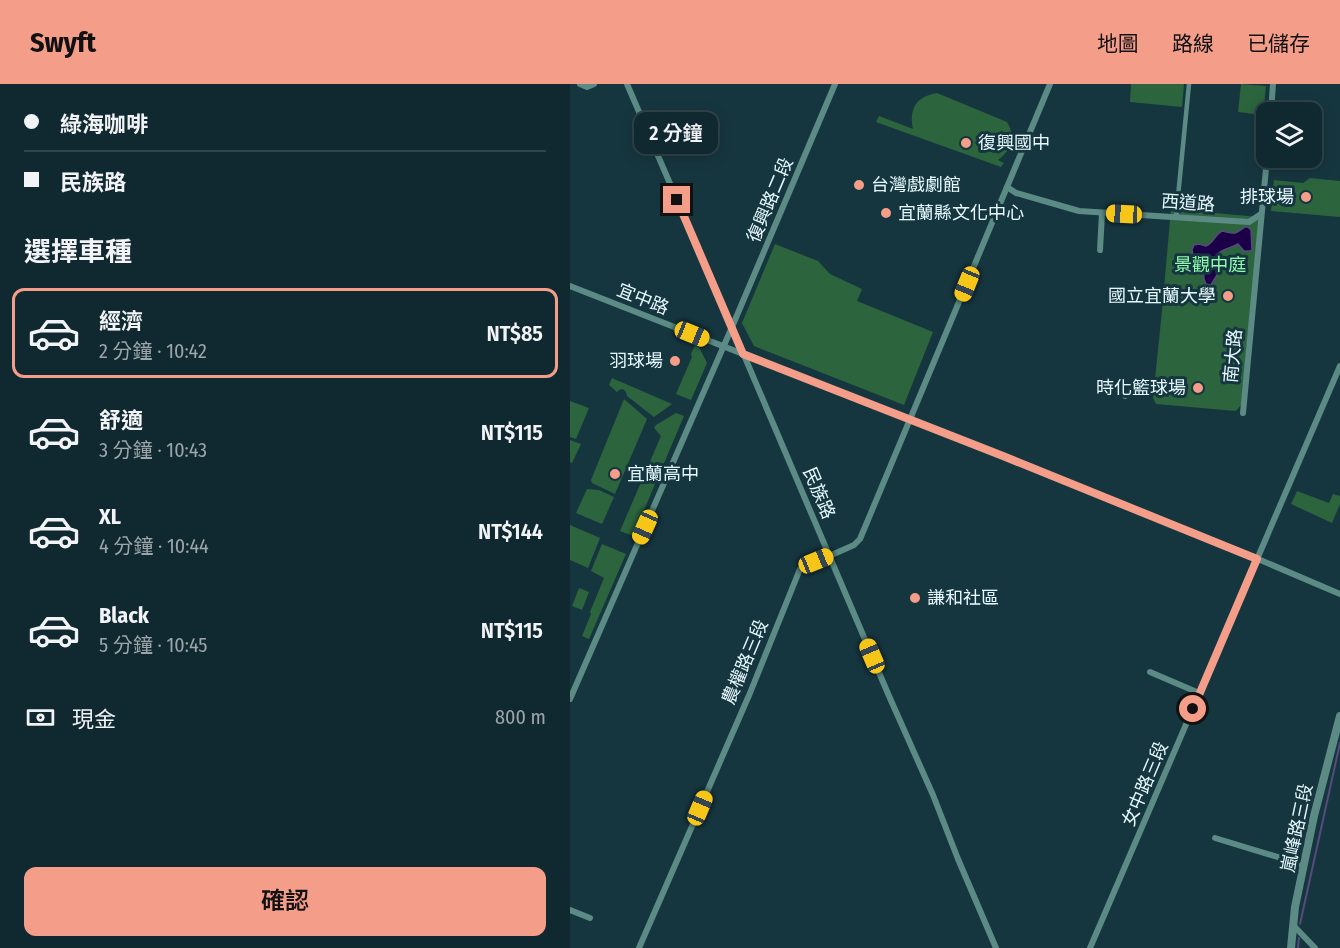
<!DOCTYPE html>
<html lang="zh-TW">
<head>
<meta charset="utf-8">
<style>
  :root { --surface:#10282f; --page:#193037; --text:#f1f3f6; --muted:#9ca6aa; --line:#30444b; --accent:#f49e8a }
  body { margin:0; font-family:"Fira Sans Condensed","Noto Sans TC",sans-serif; background:var(--page); color:var(--text); height:100vh; display:flex; flex-direction:column; font-size:22px; white-space:nowrap }
  * { box-sizing:border-box; margin:0 }
  p { font-size:20px; color:var(--muted) }
  .icon { flex:none; width:33px; height:33px; fill:none; stroke:currentColor; stroke-width:2; stroke-linecap:round; stroke-linejoin:round }
  .map { position:relative; flex:1; overflow:hidden }
  .details { display:flex; flex-direction:column; background:var(--surface); width:570px }
  .details>* { flex:none }
  .hud { display:grid; align-content:center; height:132px; padding:0 24px; background:var(--surface) }
  .controls { position:absolute; left:686px; top:18px; display:grid; gap:12px }
  .controls a { display:grid; place-items:center; width:66px; height:66px; border-radius:12px; background:var(--surface); box-shadow:0 3px 15px #0003,0 0 0 2px var(--line); font-size:30px }
  .end { position:absolute; width:27px; height:27px; margin:-14px; border:8px solid #f49e8a; background:#111; box-shadow:0 0 0 3px #111 }
  .from { border-radius:50% }
  .bubble { position:absolute; height:42px; border-radius:12px; background:var(--surface); box-shadow:0 3px 15px #0003,0 0 0 2px var(--line); font-size:20px; font-weight:600; line-height:42px; text-align:center }
  .car { position:absolute; width:18px; height:36px; margin:-18px -9px; border-radius:8px; box-shadow:0 0 4px 2px #0007; background:linear-gradient(#f5c518 24%,#345 0 40%,#f5c518 0 76%,#345 0 86%,#f5c518 0) }
  .hud b { display:flex; align-items:center; gap:21px; height:57px; font-size:22px }
  .hud b+b { border-top:2px solid var(--line) }
  .hud i { width:15px; height:15px; background:var(--text) }
  ul { padding:0; list-style:none }
  li { display:flex; align-items:center; gap:18px; height:90px; margin:0 12px 9px; padding:0 12px; border:3px solid transparent; border-radius:12px }
  li div { flex:1 }
  li b { display:block; font-size:22px }
  li em { font-style:normal; font-weight:600 }
  li.active { border-color:var(--accent) }
  li>.icon { width:54px; height:54px; stroke-width:1.5 }
  h2 { padding:0 24px; font-size:27px; line-height:72px }
  .pay { display:flex; align-items:center; gap:15px; height:66px; padding:0 24px; font-size:22px }
  .pay p { margin-inline-start:auto }
  .cta { display:flex; gap:12px; margin-top:auto; padding:12px 24px }
  .cta a { flex:1; height:69px; border-radius:12px; background:var(--accent); color:#111; font-size:24px; font-weight:600; line-height:69px; text-align:center }
  header { display:flex; align-items:center; gap:36px; box-sizing:border-box; height:84px; padding:0 30px; background:var(--accent); color:#111 }
  header strong { font-size:28px }
  nav { display:flex; gap:33px; margin-inline-start:auto; font-size:21px }
  main { display:flex; flex:1; min-height:0 }
  .map>svg:first-child { display:block }
  .green { fill:#2b643d }
  .water { fill:#1b0047; stroke:#584a7e; stroke-width:1.5 }
  .lines { fill:none; stroke-linecap:round; stroke-linejoin:round }
  .stream { stroke:#584a7e; stroke-width:2 }
  .pedestrian { stroke:#5c8b85; stroke-width:4.5 }
  .minor { stroke:#5c8b85; stroke-width:6 }
  .tertiary { stroke:#5c8b85; stroke-width:8 }
  .route { stroke:#f49e8a; stroke-width:8 }
  .poi-dot { fill:#f49e8a; stroke:#16363f; stroke-width:2 }
  .labels { text-anchor:middle; dominant-baseline:central; stroke-width:6; stroke-linejoin:round; paint-order:stroke }
  .poi-label { font-size:18px; fill:#e6f8fe; stroke:#16363f; text-anchor:start }
  .street-label { font-size:18px; fill:#e6f8fe; stroke:#16363f }
  .park-label { font-size:18px; fill:#91fbae; stroke:#16363f }
</style>
</head>
<body>
<header>
<strong>Swyft</strong>
<nav><a>地圖</a><a>路線</a><a>已儲存</a></nav>
</header>
<main>
<section class="details">
<div class="hud">
<b><i class="from"></i>綠海咖啡</b>
<b><i></i>民族路</b>
</div>
<h2>選擇車種</h2>
<ul>
<li class="active"><svg class="icon" aria-label="car" viewBox="0 0 24 24"><path d="M5 17H2v-5l4-1 3-4h7l3 4 3 1v5h-3M9 17h6M6 11h13"/><circle cx="7" cy="17" r="2"/><circle cx="17" cy="17" r="2"/></svg><div><b>經濟</b><p>2 分鐘 · 10:42</p></div><em>NT$85</em></li>
<li><svg class="icon" aria-label="car" viewBox="0 0 24 24"><path d="M5 17H2v-5l4-1 3-4h7l3 4 3 1v5h-3M9 17h6M6 11h13"/><circle cx="7" cy="17" r="2"/><circle cx="17" cy="17" r="2"/></svg><div><b>舒適</b><p>3 分鐘 · 10:43</p></div><em>NT$115</em></li>
<li><svg class="icon" aria-label="car" viewBox="0 0 24 24"><path d="M5 17H2v-5l4-1 3-4h7l3 4 3 1v5h-3M9 17h6M6 11h13"/><circle cx="7" cy="17" r="2"/><circle cx="17" cy="17" r="2"/></svg><div><b>XL</b><p>4 分鐘 · 10:44</p></div><em>NT$144</em></li>
<li><svg class="icon" aria-label="car" viewBox="0 0 24 24"><path d="M5 17H2v-5l4-1 3-4h7l3 4 3 1v5h-3M9 17h6M6 11h13"/><circle cx="7" cy="17" r="2"/><circle cx="17" cy="17" r="2"/></svg><div><b>Black</b><p>5 分鐘 · 10:45</p></div><em>NT$115</em></li>
</ul>
<div class="pay"><svg class="icon" aria-label="cash" viewBox="0 0 24 24"><path d="M3 7h18v10H3z"/><circle cx="12" cy="12" r="2"/></svg>現金<p>800 m</p></div>
<div class="cta"><a>確認</a></div>
</section>
<div class="map">
<svg width="770" height="864" viewBox="0 0 770 864">
  <rect width="100%" height="100%" fill="#16363f"/>
  <g class="green">
    <path d="M 561,0 L 614,0 L 612,23 L 560,18 Z"/>
    <path d="M 671,0 L 696,2 L 693,31 L 668,28 Z"/>
    <path d="M 367,9 L 437,38 C 447,55 442,65 428,76 L 434,79 L 431,83 L 306,38 L 309,32 L 343,45 C 339,24 346,13 367,9 Z"/>
    <path d="M 740,94 L 770,97 L 770,133 L 701,127 L 704,96 L 733,99 Z"/>
    <path d="M 601,125 L 689,133 L 671,321 L 666,327 L 586,320 L 583,314 L 592,227 Z"/>
    <path d="M 205,160 L 248,177 L 260,190 L 292,205 L 287,217 L 363,248 L 334,321 L 184,262 L 172,239 Z"/>
    <path d="M 125,261 L 129,263 L 137,279 L 121,316 L 106,310 L 122,273 L 121,270 Z"/>
    <path d="M 42,294 L 102,320 L 84,333 L 57,312 L 56,308 L 53,305 L 49,306 L 47,308 L 39,301 Z"/>
    <path d="M 54,315 L 77,335 L 45,410 L 22,399 L 21,396 Z"/>
    <path d="M 0,317 L 19,324 L 6,355 L 0,353 Z"/>
    <path d="M 106,329 L 114,332 L 63,452 L 50,447 L 91,352 L 84,344 L 86,341 Z"/>
    <path d="M 0,356 L 11,360 L 2,379 L 0,378 Z"/>
    <path d="M 17,405 L 29,406 L 44,413 L 32,440 L 6,429 Z"/>
    <path d="M 727,407 L 759,419 L 763,410 L 770,412 L 770,420 L 762,439 L 721,420 Z"/>
    <path d="M 0,441 L 30,454 L 18,484 L 0,476 Z"/>
    <path d="M 32,460 L 56,470 L 19,555 L 12,552 L 21,530 L 20,528 L 34,494 L 21,487 Z"/>
    <path d="M 9,504 L 19,508 L 12,526 L 2,522 Z"/>
  </g>
  <path class="water" d="M 675,143 L 678,143 L 681,146 L 682,166 L 680,167 L 674,167 L 668,160 C 660,165 649,164 645,175 L 645,179 L 650,184 L 650,186 L 641,201 L 636,200 L 634,195 L 633,175 L 631,173 L 623,171 L 622,166 L 624,161 L 629,160 L 636,162 C 644,159 645,150 652,147 C 665,150 664,151 675,143 Z"/>
  <g class="lines">
    <g class="stream">
      <path d="M 730,840 L 770,659"/>
      <path d="M 728,864 L 729,854"/>
    </g>
    <path class="pedestrian" d="M 606,133 L 619,0"/>
    <g class="minor">
      <path d="M 10,0 L 17,3 L 24,0"/>
      <path d="M 57,0 L 162,243 L 319,612 L 363,711 L 388,775 L 426,864"/>
      <path d="M 701,28 L 703,0"/>
      <path d="M 437,103 L 446,109 L 509,127 L 679,138 L 691,130"/>
      <path d="M 530,166 L 532,129"/>
      <path d="M 0,202 L 433,372 L 688,475 L 770,510"/>
      <path d="M 555,312 L 558,305 L 582,307"/>
      <path d="M 673,329 L 697,74"/>
      <path d="M 580,588 L 629,609"/>
      <path d="M 0,615 L 162,243 L 265,0"/>
      <path d="M 645,754 L 734,781"/>
      <path d="M 0,826 L 20,834"/>
      <path d="M 723,841 L 745,864"/>
      <path d="M 69,864 L 180,609 L 230,485 L 284,461 L 290,455 L 480,0"/>
      <path d="M 520,864 L 770,282"/>
    </g>
    <path class="tertiary" d="M 721,864 L 725,823 L 744,732 L 770,632"/>
  </g>
  <g class="lines">
    <path class="route" d="M 107,116 L 173,270 L 433,372 L 687,475 L 623,625"/>
  </g>
  <g class="poi-dot">
    <circle cx="396" cy="59" r="6"/>
    <circle cx="289" cy="101" r="6"/>
    <circle cx="736" cy="113" r="6"/>
    <circle cx="316" cy="129" r="6"/>
    <circle cx="658" cy="212" r="6"/>
    <circle cx="105" cy="277" r="6"/>
    <circle cx="628" cy="304" r="6"/>
    <circle cx="45" cy="390" r="6"/>
    <circle cx="345" cy="514" r="6"/>
  </g>
  <g class="labels">
    <g class="poi-label">
      <text x="408" y="59">復興國中</text>
      <text x="301" y="101">台灣戲劇館</text>
      <text x="724" y="113" text-anchor="end">排球場</text>
      <text x="328" y="129">宜蘭縣文化中心</text>
      <text x="646" y="212" text-anchor="end">國立宜蘭大學</text>
      <text x="93" y="277" text-anchor="end">羽球場</text>
      <text x="616" y="304" text-anchor="end">時化籃球場</text>
      <text x="57" y="390">宜蘭高中</text>
      <text x="357" y="514">謙和社區</text>
    </g>
    <g class="street-label">
      <text transform="translate(200 116) rotate(-67)">復興路二段</text>
      <text transform="translate(618 119) rotate(4)">西道路</text>
      <text transform="translate(73 215) rotate(22)">宜中路</text>
      <text transform="translate(663 272) rotate(-85)">南大路</text>
      <text transform="translate(249 409) rotate(67)">民族路</text>
      <text transform="translate(175 578) rotate(-67)">農權路三段</text>
      <text transform="translate(575 700) rotate(-67)">女中路三段</text>
      <text transform="translate(727 744) rotate(-78)">嵐峰路三段</text>
    </g>
    <g class="park-label">
      <text x="640" y="181">景觀中庭</text>
    </g>
  </g>
</svg>
<div class="controls">
<a><svg class="icon" aria-label="layers" viewBox="0 0 24 24"><path d="M12 4l9 5-9 5-9-5zM3 14l9 5 9-5"/></svg></a>
</div>
<i class="end from" style="left:623px;top:625px"></i>
<i class="end" style="left:107px;top:116px"></i>
<div class="bubble" style="left:64px;top:28px;width:84px">2 分鐘</div>
<i class="car" style="left:554px;top:130px;rotate:273deg"></i>
<i class="car" style="left:397px;top:200px;rotate:202deg"></i>
<i class="car" style="left:122px;top:250px;rotate:112deg"></i>
<i class="car" style="left:75px;top:443px;rotate:204deg"></i>
<i class="car" style="left:246px;top:477px;rotate:68deg"></i>
<i class="car" style="left:302px;top:572px;rotate:337deg"></i>
<i class="car" style="left:130px;top:724px;rotate:23deg"></i>
</div>
</main>
</body>
</html>
